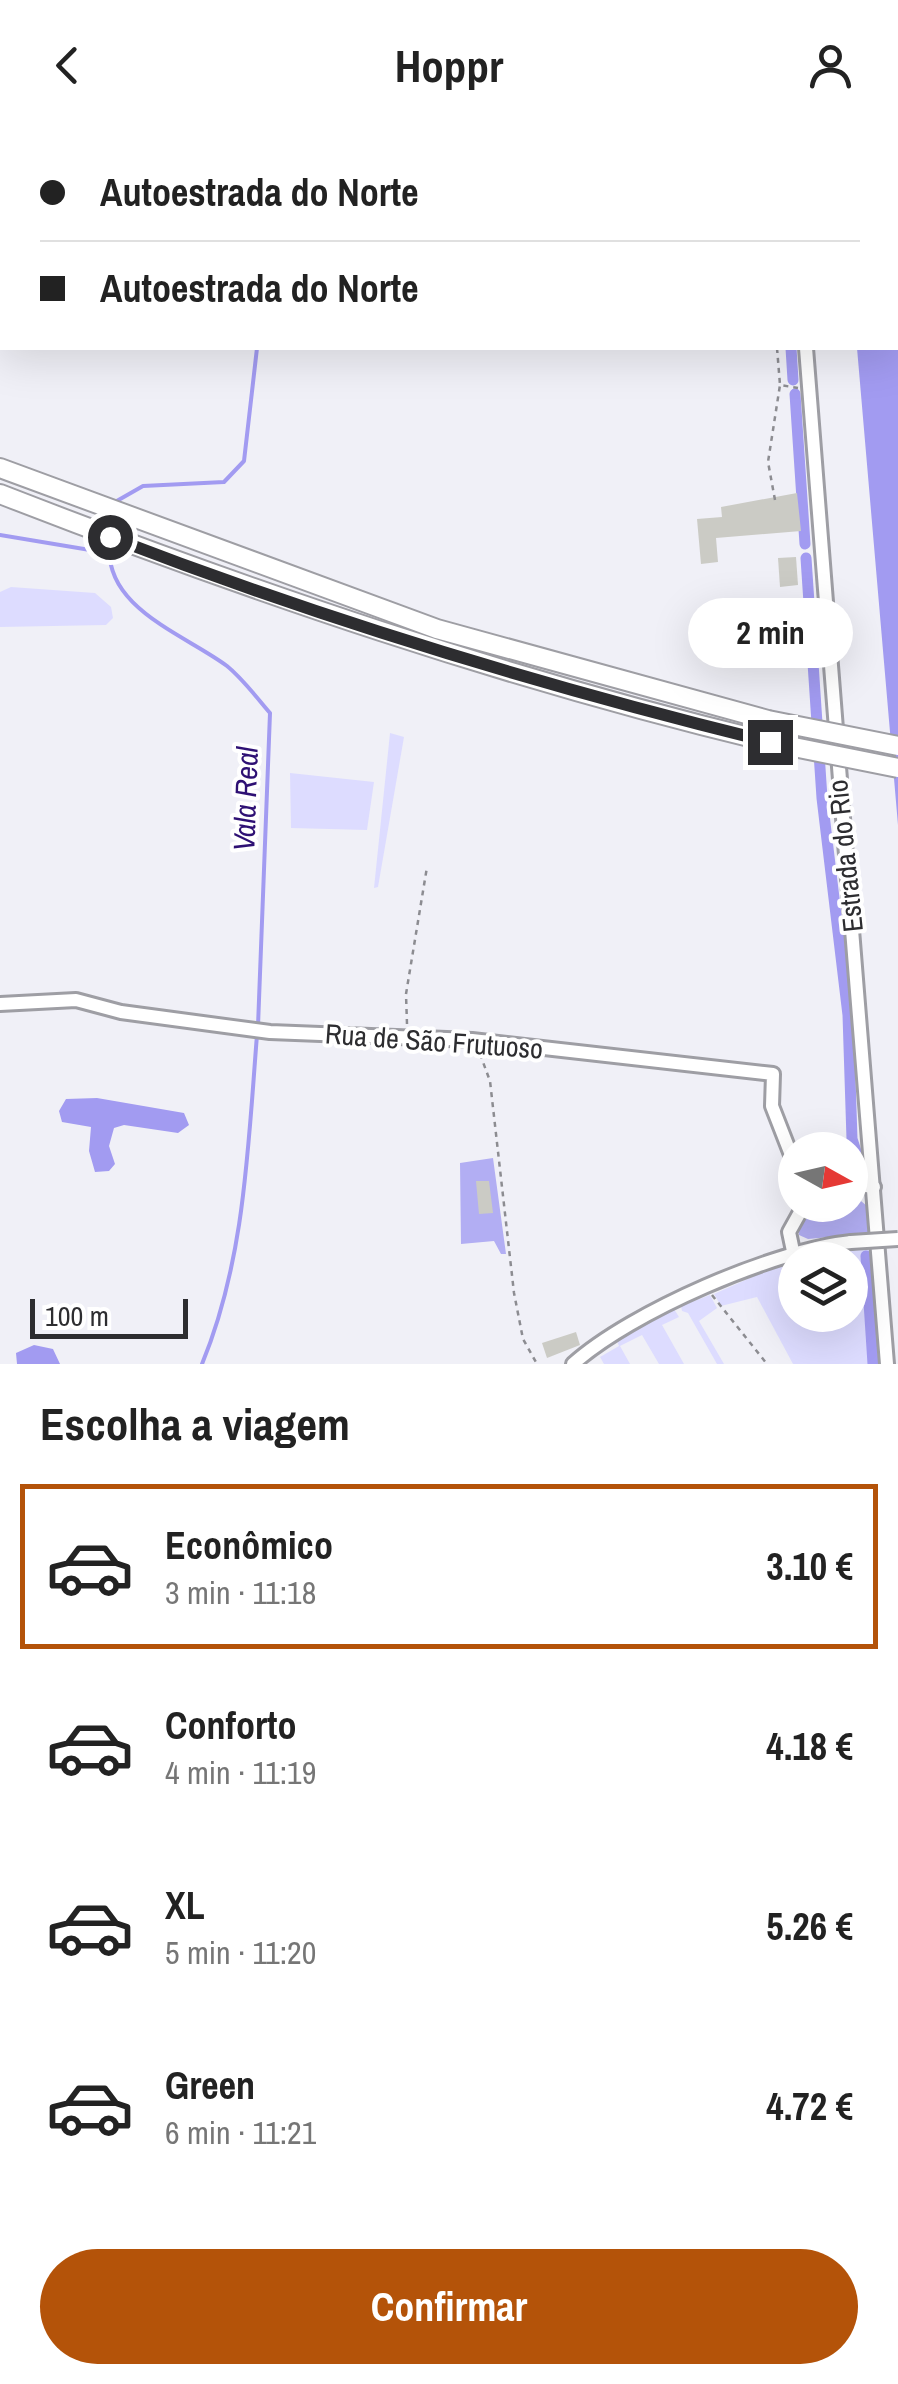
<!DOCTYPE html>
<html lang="pt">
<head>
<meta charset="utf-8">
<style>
  :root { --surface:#fff; --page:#f2f2f2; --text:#222; --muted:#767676; --line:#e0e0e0; --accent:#b45309 }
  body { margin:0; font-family:"Archivo Narrow",sans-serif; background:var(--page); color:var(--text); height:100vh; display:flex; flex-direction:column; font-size:38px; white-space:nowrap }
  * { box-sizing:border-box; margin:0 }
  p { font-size:32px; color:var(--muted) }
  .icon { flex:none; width:55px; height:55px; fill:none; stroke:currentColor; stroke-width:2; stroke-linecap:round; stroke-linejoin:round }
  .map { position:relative; height:1234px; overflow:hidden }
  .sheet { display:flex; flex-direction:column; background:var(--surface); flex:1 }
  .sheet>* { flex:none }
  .banner { position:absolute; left:0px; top:0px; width:900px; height:220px; box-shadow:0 10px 40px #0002; display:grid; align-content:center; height:220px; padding:0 40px; background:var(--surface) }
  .needle { width:65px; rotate:98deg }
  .fabs { position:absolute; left:778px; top:1002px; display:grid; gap:20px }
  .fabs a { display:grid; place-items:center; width:90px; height:90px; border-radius:50%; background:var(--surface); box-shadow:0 10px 40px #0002; font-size:50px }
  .scale { position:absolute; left:30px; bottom:25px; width:158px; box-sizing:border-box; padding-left:10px; border:5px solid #2d2d30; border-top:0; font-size:28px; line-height:35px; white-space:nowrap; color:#2d2d30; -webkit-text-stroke:8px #fff; paint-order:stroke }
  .end { position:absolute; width:45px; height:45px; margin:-22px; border:12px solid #2d2d30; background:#fff; box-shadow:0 0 0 5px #fff }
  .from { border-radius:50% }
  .bubble { position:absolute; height:70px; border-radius:35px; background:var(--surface); box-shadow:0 10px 40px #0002; font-size:32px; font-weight:700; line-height:70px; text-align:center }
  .banner b { display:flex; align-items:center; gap:35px; height:95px; font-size:38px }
  .banner b+b { border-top:2px solid var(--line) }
  .banner i { width:25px; height:25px; background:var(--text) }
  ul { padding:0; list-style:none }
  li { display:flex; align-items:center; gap:30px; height:165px; margin:0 20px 15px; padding:0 20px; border:5px solid transparent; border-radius:0px }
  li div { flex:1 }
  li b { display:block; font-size:38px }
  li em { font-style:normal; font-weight:700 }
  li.active { border-color:var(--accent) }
  li>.icon { width:90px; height:90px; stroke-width:1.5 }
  h2 { padding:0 40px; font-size:45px; line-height:120px }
  .primary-button { display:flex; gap:20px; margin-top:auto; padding:20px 40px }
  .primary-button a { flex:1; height:115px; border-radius:60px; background:var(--accent); color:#fff; font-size:40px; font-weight:700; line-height:115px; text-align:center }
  header { display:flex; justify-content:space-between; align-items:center; height:130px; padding:0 40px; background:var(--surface); font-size:45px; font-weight:700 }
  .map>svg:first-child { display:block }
  .green { fill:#dddcff; fill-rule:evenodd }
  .forest { fill:#b2aef3 }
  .water { fill:#a29bf1 }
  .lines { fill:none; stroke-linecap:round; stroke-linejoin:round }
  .stream { stroke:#a29bf1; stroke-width:4 }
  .canal { stroke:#a29bf1; stroke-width:11 }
  .building { fill:#cbcbc5 }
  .minor-casing { stroke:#9e9ea4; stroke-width:18 }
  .highway-casing { stroke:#9e9ea4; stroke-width:22 }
  .path { stroke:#8c8c91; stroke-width:2.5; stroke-dasharray:5 5; stroke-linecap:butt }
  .minor { stroke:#fff; stroke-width:12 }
  .highway { stroke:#fff; stroke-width:18 }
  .minor-bridge-casing { stroke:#9e9ea4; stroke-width:18; stroke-linecap:butt }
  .highway-bridge-casing { stroke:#9e9ea4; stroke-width:22; stroke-linecap:butt }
  .minor-bridge { stroke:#fff; stroke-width:12 }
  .highway-bridge { stroke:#fff; stroke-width:18 }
  .route { stroke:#2d2d30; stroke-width:12 }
  .labels { text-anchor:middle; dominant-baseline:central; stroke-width:8; stroke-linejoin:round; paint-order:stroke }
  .street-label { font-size:28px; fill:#2d2d30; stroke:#fff }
  .water-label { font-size:30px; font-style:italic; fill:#2e1074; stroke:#fff }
</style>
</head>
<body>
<header><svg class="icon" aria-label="back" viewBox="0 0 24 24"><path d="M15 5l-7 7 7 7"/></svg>Hoppr<svg class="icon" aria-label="person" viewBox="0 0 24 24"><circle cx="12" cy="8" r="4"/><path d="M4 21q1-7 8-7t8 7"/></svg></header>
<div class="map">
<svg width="898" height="1234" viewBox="0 0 898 1234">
  <rect width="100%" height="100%" fill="#f0f0f7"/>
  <g class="green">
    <path d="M 11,457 L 95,463 L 111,477 L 113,488 L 106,495 L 0,497 L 0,462 Z"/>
    <path d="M 390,603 L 404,607 L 378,757 L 374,758 Z"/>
    <path d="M 290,643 L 374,652 L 367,700 L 291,698 Z"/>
    <path d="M 852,1118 L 874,1118 L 880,1234 L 793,1234 L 757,1167 L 721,1176 L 714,1164 L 802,1125 ZM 795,1130 L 850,1130 L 850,1185 L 795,1185 Z"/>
    <path d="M 710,1165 L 717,1178 L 699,1191 L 724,1234 L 717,1234 L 688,1183 L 682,1181 L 681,1176 Z"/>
    <path d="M 674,1179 L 679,1187 L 662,1195 L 684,1234 L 659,1234 L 642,1205 L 620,1216 L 630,1234 L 604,1234 L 600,1227 L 619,1216 L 615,1206 Z"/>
  </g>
  <g class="forest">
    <path d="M 493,1028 L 506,1124 L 501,1124 L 494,1111 L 461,1114 L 460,1033 Z"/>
    <path d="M 850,1062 L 867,1076 L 873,1103 L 808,1109 L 799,1105 L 798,1096 L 813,1075 L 850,1075 Z"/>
  </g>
  <g class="water">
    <path d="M 869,0 L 898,0 L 898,695 L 857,218 L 898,218 L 898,2 Z"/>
    <path d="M 97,968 L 184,983 L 189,995 L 178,1003 L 124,995 L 114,998 L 109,1016 L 115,1034 L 109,1041 L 95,1042 L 89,1021 L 91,997 L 62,992 L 59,981 L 66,969 Z"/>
    <path d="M 34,1215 L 53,1219 L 60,1234 L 17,1234 L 16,1223 Z"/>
  </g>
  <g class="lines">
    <g class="stream">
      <path d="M 280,2 L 281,0"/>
      <path d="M 115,372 L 143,356 L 224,352 L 244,331 L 257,218"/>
      <path d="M 0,405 L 108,423"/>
      <path d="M 110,411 C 101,477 184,504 227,536 C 243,549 257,568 270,583 L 258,896"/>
      <path d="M 202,1234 C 245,1130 248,1016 257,905"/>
    </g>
    <g class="canal">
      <path d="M 790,2 L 790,0"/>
      <path d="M 791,218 L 793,250"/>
      <path d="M 795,264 L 805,414"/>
      <path d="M 806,428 L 822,668 L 848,885 L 852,1009 L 860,1034"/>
      <path d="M 866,1126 L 873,1234"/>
    </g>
  </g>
  <g class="building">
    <path d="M 797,363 L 801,401 L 716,408 L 718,432 L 701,434 L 697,389 L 722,387 L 721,377 Z"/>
    <path d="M 796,427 L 798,455 L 780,457 L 778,428 Z"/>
    <path d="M 800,482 L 803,506 L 791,508 L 788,484 Z"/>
    <path d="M 732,503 L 734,519 L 708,522 L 707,506 Z"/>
    <path d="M 476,1051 L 489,1051 L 493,1083 L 479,1084 Z"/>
    <path d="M 576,1202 L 580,1215 L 547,1228 L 542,1213 Z"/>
  </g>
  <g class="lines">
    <g class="minor-casing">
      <g id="minor">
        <path d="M 807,2 L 807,0"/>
        <path d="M 806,218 C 831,557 861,895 887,1234"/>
        <path d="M 0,874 L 76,870 L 121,882 L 270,902 L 472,910 L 773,944 L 772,976 L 795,1035"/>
        <path d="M 850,1054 L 874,1057"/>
        <path d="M 793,1121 L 789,1102 L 804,1075"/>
        <path d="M 573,1234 C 631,1182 774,1120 851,1112"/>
      </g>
    </g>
    <g class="highway-casing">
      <g id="highway">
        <path d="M 0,338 L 437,499 L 768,590"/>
        <path d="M 0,364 C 252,462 507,549 769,612"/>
      </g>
    </g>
    <g class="path">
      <path d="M 777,218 L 780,255"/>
      <path d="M 775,370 L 768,332 L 780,255 L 798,258"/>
      <path d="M 407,894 L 406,864 L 427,737"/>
      <path d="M 480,924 L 490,951 L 514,1163 L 523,1209 L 537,1234"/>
      <path d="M 712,1165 L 767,1234"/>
    </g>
    <use href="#minor" class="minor"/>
    <use href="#highway" class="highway"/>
    <g class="minor-bridge-casing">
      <path id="minor-bridge" d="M 851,1112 L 898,1109"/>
    </g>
    <g class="highway-bridge-casing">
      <g id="highway-bridge">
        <path d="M 768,590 L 898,616"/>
        <path d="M 769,612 L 898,638"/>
      </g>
    </g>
    <use href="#minor-bridge" class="minor-bridge"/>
    <use href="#highway-bridge" class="highway-bridge"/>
  </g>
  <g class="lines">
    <path class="route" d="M 110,407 C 325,490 546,557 770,612"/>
  </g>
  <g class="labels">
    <g class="street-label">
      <text transform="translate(845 726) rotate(-96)">Estrada do Rio</text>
      <text transform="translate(434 911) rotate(4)">Rua de São Frutuoso</text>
    </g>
    <g class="water-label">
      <text transform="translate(245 669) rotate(-88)">Vala Real</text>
    </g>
  </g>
</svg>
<div class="fabs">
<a><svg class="needle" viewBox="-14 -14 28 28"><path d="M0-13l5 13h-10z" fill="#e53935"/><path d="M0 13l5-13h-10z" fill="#767676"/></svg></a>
<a><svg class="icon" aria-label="layers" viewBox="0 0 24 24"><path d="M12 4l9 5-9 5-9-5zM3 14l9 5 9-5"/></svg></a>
</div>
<div class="scale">100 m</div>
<i class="end from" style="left:110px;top:407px"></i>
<i class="end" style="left:770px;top:612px"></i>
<div class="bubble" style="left:688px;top:468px;width:165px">2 min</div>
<div class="banner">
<b><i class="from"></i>Autoestrada do Norte</b>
<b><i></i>Autoestrada do Norte</b>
</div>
</div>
<section class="sheet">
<h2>Escolha a viagem</h2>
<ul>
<li class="active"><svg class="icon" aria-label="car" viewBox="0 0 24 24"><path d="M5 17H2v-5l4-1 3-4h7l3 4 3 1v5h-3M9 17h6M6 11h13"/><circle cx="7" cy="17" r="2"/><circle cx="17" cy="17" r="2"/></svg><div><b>Econômico</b><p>3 min · 11:18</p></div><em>3.10 €</em></li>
<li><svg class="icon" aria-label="car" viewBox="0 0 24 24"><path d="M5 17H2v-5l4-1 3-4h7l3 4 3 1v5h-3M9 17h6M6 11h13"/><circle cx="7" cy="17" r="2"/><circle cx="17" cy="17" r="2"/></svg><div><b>Conforto</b><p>4 min · 11:19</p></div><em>4.18 €</em></li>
<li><svg class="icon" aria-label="car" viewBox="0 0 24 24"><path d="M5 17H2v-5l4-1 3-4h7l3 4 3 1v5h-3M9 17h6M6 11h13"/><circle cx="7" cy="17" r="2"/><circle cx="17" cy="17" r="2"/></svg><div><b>XL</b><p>5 min · 11:20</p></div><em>5.26 €</em></li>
<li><svg class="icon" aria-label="car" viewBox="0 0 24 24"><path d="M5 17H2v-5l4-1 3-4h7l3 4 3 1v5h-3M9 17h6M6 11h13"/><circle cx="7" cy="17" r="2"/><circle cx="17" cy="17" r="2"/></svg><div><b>Green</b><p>6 min · 11:21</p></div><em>4.72 €</em></li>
</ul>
<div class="primary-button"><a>Confirmar</a></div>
</section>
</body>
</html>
